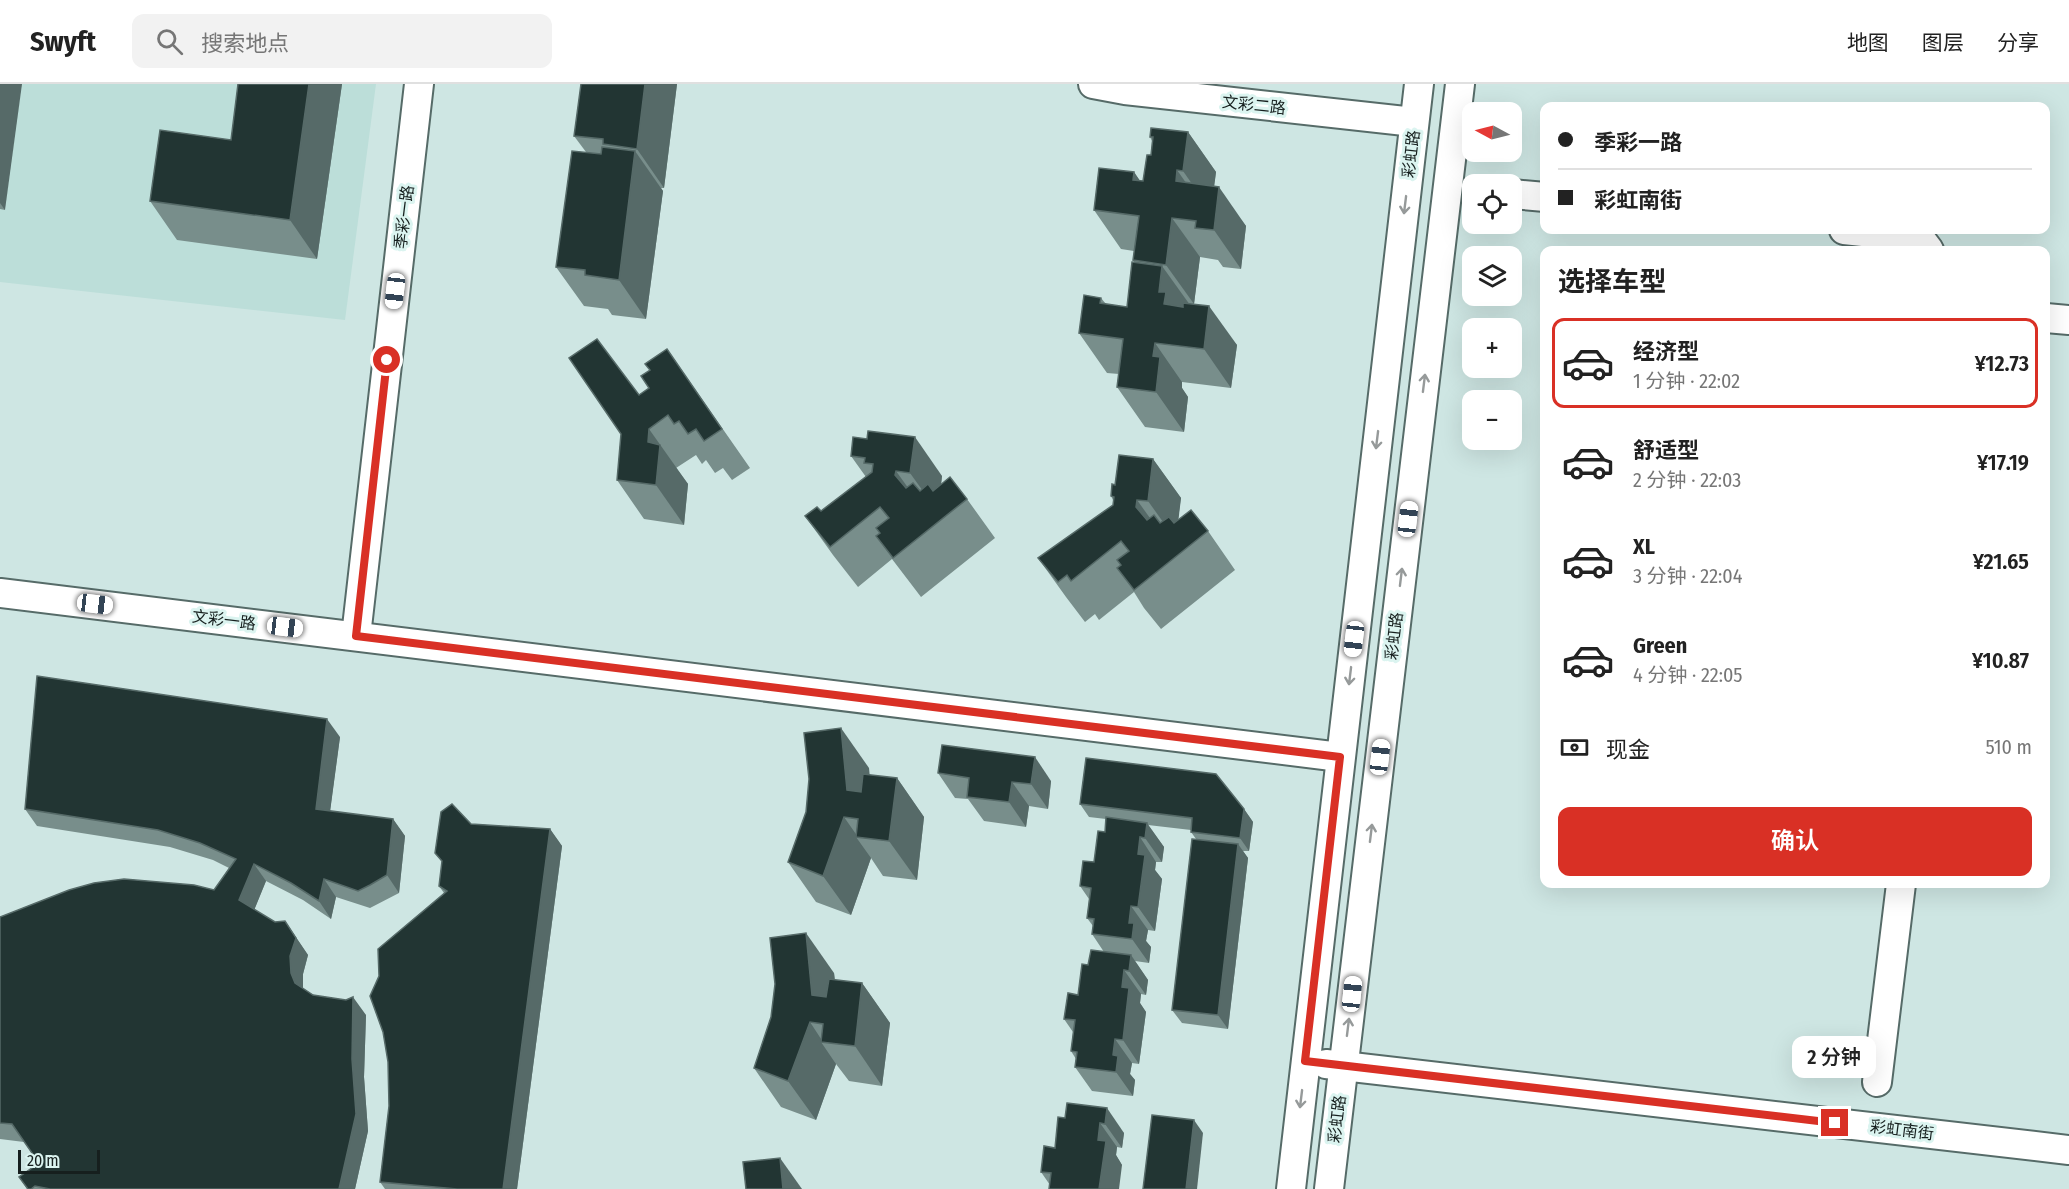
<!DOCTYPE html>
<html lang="zh">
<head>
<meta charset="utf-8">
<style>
  :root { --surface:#fff; --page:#f2f2f2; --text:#222; --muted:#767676; --line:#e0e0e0; --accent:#d93025 }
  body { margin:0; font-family:"Fira Sans Condensed","Noto Sans SC",sans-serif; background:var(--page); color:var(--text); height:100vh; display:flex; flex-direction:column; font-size:22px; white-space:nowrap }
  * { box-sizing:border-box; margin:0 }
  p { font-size:20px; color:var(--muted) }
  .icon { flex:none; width:33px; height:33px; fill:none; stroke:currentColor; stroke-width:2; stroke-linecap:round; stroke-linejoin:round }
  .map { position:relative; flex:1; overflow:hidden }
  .side { position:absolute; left:1540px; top:162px; width:510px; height:642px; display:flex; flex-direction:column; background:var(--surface); border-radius:12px; box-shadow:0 6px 24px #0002 }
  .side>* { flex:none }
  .banner { position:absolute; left:1540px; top:18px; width:510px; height:132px; border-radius:12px; box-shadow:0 6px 24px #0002; display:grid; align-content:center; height:132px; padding:0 18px; background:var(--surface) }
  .needle { width:39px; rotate:277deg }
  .controls { position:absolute; left:1462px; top:18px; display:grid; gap:12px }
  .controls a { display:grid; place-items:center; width:60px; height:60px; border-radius:12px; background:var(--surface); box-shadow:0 6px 24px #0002; font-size:30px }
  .scale { position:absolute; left:18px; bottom:15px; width:82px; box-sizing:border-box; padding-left:6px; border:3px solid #161f1e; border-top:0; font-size:16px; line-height:21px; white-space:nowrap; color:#161f1e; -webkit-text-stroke:4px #dbf4f0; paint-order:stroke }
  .end { position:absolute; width:27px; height:27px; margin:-14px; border:8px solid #d93025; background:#fff; box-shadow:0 0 0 3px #fff }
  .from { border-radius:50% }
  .bubble { position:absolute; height:42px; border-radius:12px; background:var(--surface); box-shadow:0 6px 24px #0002; font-size:20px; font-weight:600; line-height:42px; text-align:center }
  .car { position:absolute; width:18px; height:36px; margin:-18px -9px; border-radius:8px; box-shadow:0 0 4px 2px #0007; background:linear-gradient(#fff 24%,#345 0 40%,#fff 0 76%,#345 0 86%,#fff 0) }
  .banner b { display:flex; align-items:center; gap:21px; height:57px; font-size:22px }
  .banner b+b { border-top:2px solid var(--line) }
  .banner i { width:15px; height:15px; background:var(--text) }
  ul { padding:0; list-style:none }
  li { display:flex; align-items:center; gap:18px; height:90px; margin:0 12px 9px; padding:0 6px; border:3px solid transparent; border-radius:12px }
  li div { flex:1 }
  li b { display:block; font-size:22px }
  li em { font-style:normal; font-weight:600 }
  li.active { border-color:var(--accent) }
  li>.icon { width:54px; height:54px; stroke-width:1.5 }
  h2 { padding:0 18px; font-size:27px; line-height:72px }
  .pay { display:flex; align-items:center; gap:15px; height:66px; padding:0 18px; font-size:22px }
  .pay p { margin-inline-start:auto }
  .button { display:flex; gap:12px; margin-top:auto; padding:12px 18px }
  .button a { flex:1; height:69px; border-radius:12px; background:var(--accent); color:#fff; font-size:24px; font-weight:600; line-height:69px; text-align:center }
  header { display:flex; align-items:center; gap:36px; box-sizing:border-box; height:84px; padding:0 30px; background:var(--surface); border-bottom:2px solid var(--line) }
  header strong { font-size:28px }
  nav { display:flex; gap:33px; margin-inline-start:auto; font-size:21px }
  .search { width:420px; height:54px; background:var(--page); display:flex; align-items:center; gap:15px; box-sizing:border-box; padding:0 21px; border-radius:12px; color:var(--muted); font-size:22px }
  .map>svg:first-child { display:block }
  .built { fill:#bcded9 }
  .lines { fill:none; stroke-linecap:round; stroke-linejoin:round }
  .minor-casing { stroke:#566b68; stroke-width:32 }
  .minor { stroke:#fff; stroke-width:28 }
  .wall { fill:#788e8b }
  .shaded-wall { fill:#566a68 }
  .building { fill:#223533; stroke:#566a68; stroke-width:1.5 }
  .oneway { stroke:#969a9a }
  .route { stroke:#d93025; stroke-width:8 }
  .labels { text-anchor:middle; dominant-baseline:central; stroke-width:6; stroke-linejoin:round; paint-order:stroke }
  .street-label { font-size:16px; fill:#161f1e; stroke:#dbf4f0 }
</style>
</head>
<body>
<header>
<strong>Swyft</strong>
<div class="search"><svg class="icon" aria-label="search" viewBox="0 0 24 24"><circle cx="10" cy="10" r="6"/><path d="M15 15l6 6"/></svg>搜索地点</div>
<nav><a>地图</a><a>图层</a><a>分享</a></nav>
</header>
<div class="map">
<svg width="2069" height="1105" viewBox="0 0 2069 1105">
  <rect width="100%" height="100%" fill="#cee6e3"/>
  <path class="built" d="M 0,0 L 376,0 L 345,236 L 0,198 Z"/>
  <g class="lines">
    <g class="minor-casing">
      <g id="minor">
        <path d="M 1093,0 L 1125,6 L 1414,38"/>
        <path d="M 1512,110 L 1545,113"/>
        <path d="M 1844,146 L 1920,154 L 1929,166"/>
        <path d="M 2046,234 L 2069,236"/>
        <path d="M 0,509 L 1340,673"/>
        <path d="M 356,552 L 419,0"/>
        <path d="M 1326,980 L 2069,1066"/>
        <path d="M 1877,998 L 1901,800"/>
        <path d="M 1291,1105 L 1419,0"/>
        <path d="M 1329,1105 L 1460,0"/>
      </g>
    </g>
    <use href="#minor" class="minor"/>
  </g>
  <g class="wall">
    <path d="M 0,0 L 5,126 L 0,125 Z"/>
    <path d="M 238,0 L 342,0 L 317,175 L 177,156 L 150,117 L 231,56 Z"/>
    <path d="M 677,0 L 664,104 L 661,104 L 663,107 L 646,235 L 612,231 L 608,225 L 584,222 L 556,183 L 586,68 L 574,52 Z"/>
    <path d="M 1188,48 L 1216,88 L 1214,102 L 1246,142 L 1241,185 L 1223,183 L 1218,176 L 1200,173 L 1194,220 L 1237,261 L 1231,304 L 1182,298 L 1182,304 L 1188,313 L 1184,348 L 1145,343 L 1117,303 L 1119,290 L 1107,289 L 1079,249 L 1101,214 L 1106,220 L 1127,223 L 1134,178 L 1133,176 L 1134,167 L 1121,165 L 1094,126 L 1134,88 L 1140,97 L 1143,97 L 1151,71 L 1152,57 L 1150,53 Z"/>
    <path d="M 667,265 L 750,384 L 732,396 L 723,384 L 715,389 L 706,376 L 702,380 L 696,371 L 676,384 L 688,400 L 684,441 L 644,435 L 617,396 L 621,350 L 639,311 L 649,304 L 650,287 Z"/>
    <path d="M 853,353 L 942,392 L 941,400 L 967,415 L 995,454 L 921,513 L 892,475 L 858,503 L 833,471 L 805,432 L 821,427 L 866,393 L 851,372 Z"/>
    <path d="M 1153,375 L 1181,414 L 1178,435 L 1208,447 L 1235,486 L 1161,545 L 1144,524 L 1134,508 L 1099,536 L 1095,530 L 1085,538 L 1066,513 L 1038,474 L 1113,421 L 1113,416 L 1111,412 L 1115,401 Z"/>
    <path d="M 340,653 L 330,727 L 393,735 L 405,752 L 399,809 L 370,824 L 336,813 L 331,835 L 303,816 L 266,797 L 254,826 L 275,838 L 285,837 L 308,871 L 303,890 L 303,905 L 313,911 L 366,931 L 364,993 L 368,1047 L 355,1105 L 27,1105 L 19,1093 L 39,1079 L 24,1058 L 0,1055 L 0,833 L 214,806 L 229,784 L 213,776 L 170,763 L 37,742 L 25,725 Z"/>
    <path d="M 869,684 L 869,691 L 897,694 L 924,733 L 917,796 L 883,792 L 871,774 L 851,831 L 816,818 L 788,778 Z"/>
    <path d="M 938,689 L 1051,697 L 1048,725 L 1029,722 L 1026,743 L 984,737 L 968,715 L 955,714 Z"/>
    <path d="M 1080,720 L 1244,725 L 1253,738 L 1249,767 L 1243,767 L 1248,774 L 1228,945 L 1182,939 L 1172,926 L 1196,755 L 1191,748 L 1191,746 L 1148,741 L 1164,763 L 1162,778 L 1156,778 L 1155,786 L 1162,795 L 1155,847 L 1148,846 L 1146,857 L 1151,863 L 1149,879 L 1135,877 L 1148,896 L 1146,911 L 1141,910 L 1140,919 L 1146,928 L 1139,980 L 1132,979 L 1130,990 L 1135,996 L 1133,1012 L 1092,1007 L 1075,983 L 1076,975 L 1071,967 L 1073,948 L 1064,935 L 1078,911 L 1088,881 L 1104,868 L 1092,850 L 1093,842 L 1087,834 L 1089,815 L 1080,802 L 1094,778 L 1105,748 L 1106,735 L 1089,733 Z"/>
    <path d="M 471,740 L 550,745 L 562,762 L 517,1105 L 385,1105 L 380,1098 L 389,1022 L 388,978 L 444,809 L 439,802 L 442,778 L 435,769 Z"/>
    <path d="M 834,889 L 835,896 L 862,899 L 890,939 L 882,1002 L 849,997 L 836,980 L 816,1036 L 781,1023 L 754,984 Z"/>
    <path d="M 1067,1019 L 1124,1049 L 1122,1064 L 1117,1063 L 1116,1071 L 1122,1081 L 1050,1101 L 1041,1088 L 1055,1064 L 1065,1034 Z"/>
  </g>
  <g class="shaded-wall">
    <path d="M 0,0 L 22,0 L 5,126 L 0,119 Z"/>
    <path d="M 309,0 L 342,0 L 317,175 L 290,136 Z"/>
    <path d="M 645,0 L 677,0 L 664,104 L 637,65 Z"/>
    <path d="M 1188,48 L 1216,88 L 1211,127 L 1183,87 Z"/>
    <path d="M 635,67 L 663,107 L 646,235 L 619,196 Z"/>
    <path d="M 1177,86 L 1205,126 L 1176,97 Z"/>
    <path d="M 1134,88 L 1161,128 L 1133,96 Z"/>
    <path d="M 1219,103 L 1246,142 L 1241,185 L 1214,146 Z"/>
    <path d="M 1172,134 L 1200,173 L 1194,220 L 1166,181 Z"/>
    <path d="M 1162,182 L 1190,221 L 1187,239 L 1164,220 L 1159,208 Z"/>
    <path d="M 1209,222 L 1237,261 L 1231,304 L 1204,265 Z"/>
    <path d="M 1155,259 L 1182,298 L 1182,304 L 1188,313 L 1184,348 L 1156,308 L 1153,272 Z"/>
    <path d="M 649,345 L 688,400 L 684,441 L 656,401 L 648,358 Z"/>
    <path d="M 915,353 L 942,392 L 938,428 L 910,389 Z"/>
    <path d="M 1153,375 L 1181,414 L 1176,456 L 1148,417 Z"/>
    <path d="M 896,387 L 924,426 L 895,391 Z"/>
    <path d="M 1137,416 L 1165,455 L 1164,463 L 1136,423 Z"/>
    <path d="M 327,635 L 340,653 L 328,743 L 316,725 Z"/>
    <path d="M 841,644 L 869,684 L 875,746 L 847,706 Z"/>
    <path d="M 1035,673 L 1051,697 L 1048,725 L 1031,700 Z"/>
    <path d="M 897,694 L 924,733 L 917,796 L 889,757 Z"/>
    <path d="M 1012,698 L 1029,722 L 1026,743 L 1009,718 Z"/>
    <path d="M 1244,725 L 1253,738 L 1249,767 L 1240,754 Z"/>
    <path d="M 844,733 L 858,753 L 856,753 L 871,774 L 851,831 L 823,792 Z"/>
    <path d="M 393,735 L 405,752 L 399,809 L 387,791 Z"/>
    <path d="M 1147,739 L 1164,763 L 1162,778 L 1145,754 Z"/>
    <path d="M 550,745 L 562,762 L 517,1105 L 503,1105 Z"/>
    <path d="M 1140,753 L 1156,778 L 1155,786 L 1162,795 L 1155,847 L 1138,823 L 1138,770 Z"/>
    <path d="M 1238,760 L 1248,774 L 1228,945 L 1218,931 Z"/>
    <path d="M 254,780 L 266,797 L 251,834 L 239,816 Z"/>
    <path d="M 324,795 L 336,813 L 331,835 L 319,817 Z"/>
    <path d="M 1131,822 L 1148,846 L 1146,857 L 1151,863 L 1149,879 L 1132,855 L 1129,839 Z"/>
    <path d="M 285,837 L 308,871 L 303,890 L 303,906 L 295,899 L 291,889 Z"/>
    <path d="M 806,849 L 834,889 L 840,951 L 812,911 Z"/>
    <path d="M 1131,871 L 1148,896 L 1146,911 L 1129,887 Z"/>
    <path d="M 1124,886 L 1141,910 L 1140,919 L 1146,928 L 1139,980 L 1123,956 L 1122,903 Z"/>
    <path d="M 862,899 L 890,939 L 882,1002 L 855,962 Z"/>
    <path d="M 353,913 L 366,931 L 364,993 L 368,1047 L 355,1105 L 339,1105 L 352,975 Z"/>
    <path d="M 810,938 L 823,958 L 821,958 L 836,980 L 816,1036 L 788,997 Z"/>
    <path d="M 1115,955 L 1132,979 L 1130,990 L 1135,996 L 1133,1012 L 1116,988 L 1113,971 Z"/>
    <path d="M 1107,1024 L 1124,1049 L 1122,1064 L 1105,1040 Z"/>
    <path d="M 1194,1036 L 1203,1049 L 1197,1105 L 1186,1105 Z"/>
    <path d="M 1100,1039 L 1117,1063 L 1116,1071 L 1122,1081 L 1119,1105 L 1099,1105 L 1098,1056 Z"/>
    <path d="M 780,1074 L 802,1105 L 783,1105 Z"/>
  </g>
  <g class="building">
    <path d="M 238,0 L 309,0 L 290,136 L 150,117 L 160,46 L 231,56 Z"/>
    <path d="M 581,0 L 645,0 L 637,65 L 603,60 L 603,55 L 574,52 Z"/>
    <path d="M 1151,44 L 1188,48 L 1183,87 L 1177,86 L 1176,97 L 1219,103 L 1214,146 L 1195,144 L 1196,137 L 1172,134 L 1166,181 L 1133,176 L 1139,132 L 1094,126 L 1099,84 L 1134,88 L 1133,96 L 1143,97 L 1147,71 L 1151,71 L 1153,53 L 1150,53 Z"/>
    <path d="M 602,63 L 635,67 L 619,196 L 585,191 L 585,186 L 556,183 L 572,67 L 601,70 Z"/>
    <path d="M 1132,178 L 1162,182 L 1159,208 L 1166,208 L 1164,220 L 1183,223 L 1183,219 L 1209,222 L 1204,265 L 1155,259 L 1153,272 L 1160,273 L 1156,308 L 1117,303 L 1123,255 L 1079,249 L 1084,211 L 1101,214 L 1100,219 L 1127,223 Z"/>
    <path d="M 597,255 L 639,311 L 649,304 L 641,292 L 650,286 L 645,280 L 667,265 L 722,345 L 704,357 L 696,345 L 688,350 L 679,337 L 674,340 L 668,331 L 649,345 L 648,358 L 660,361 L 656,401 L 617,396 L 621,350 L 569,274 Z"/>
    <path d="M 868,347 L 915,353 L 910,389 L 896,387 L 895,391 L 906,404 L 913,399 L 920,407 L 928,400 L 933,407 L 950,393 L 967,415 L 893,474 L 876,452 L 880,449 L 876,444 L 889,434 L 880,423 L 830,463 L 805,432 L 817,423 L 821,427 L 872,388 L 873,380 L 864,379 L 865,374 L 851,372 L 853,353 L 867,355 Z"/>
    <path d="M 1119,371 L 1153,375 L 1148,417 L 1137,416 L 1136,423 L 1147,436 L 1154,431 L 1160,439 L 1169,433 L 1174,439 L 1191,426 L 1208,447 L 1134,506 L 1117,484 L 1121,481 L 1117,476 L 1129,467 L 1121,457 L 1071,497 L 1067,491 L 1058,498 L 1038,474 L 1113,421 L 1114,413 L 1111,412 L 1112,400 L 1115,401 Z"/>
    <path d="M 37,592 L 327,635 L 316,725 L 393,735 L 387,791 L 370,801 L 358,807 L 324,795 L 319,817 L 291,799 L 254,780 L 239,816 L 275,838 L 285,837 L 296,854 L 290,872 L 291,889 L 295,899 L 313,911 L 346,916 L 353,913 L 352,975 L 356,1030 L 339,1105 L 50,1105 L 35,1102 L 31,1105 L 28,1105 L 19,1093 L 39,1079 L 12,1040 L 0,1039 L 0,833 L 69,806 L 94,799 L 124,795 L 194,801 L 214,806 L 236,775 L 200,759 L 158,746 L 25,725 Z"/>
    <path d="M 841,644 L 847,706 L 861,708 L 863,690 L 897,694 L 889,757 L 856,753 L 858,735 L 844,733 L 823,792 L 788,778 L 806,728 L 809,695 L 804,649 Z"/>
    <path d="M 942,661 L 1035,673 L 1031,700 L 1012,698 L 1009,718 L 967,713 L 969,694 L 938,689 Z"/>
    <path d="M 1086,674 L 1216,690 L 1244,725 L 1240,754 L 1191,748 L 1192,734 L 1080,720 Z"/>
    <path d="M 452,720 L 471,740 L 550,745 L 503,1105 L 457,1105 L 380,1098 L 389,1022 L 388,978 L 383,948 L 370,912 L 379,892 L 378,865 L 447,807 L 439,802 L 442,777 L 435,769 L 441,728 Z"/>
    <path d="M 1106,733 L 1147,739 L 1145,754 L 1140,753 L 1138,770 L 1145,771 L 1138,823 L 1131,822 L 1129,839 L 1134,839 L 1132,855 L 1092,850 L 1094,835 L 1087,834 L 1091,804 L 1080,802 L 1083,777 L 1094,778 L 1098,747 L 1105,748 Z"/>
    <path d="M 1192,755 L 1238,760 L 1218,931 L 1172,926 Z"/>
    <path d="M 806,849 L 812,911 L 826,913 L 829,895 L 862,899 L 855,962 L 821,958 L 823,940 L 810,938 L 788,997 L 754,984 L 771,933 L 775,900 L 770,854 Z"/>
    <path d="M 1091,866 L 1131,871 L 1129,887 L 1124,886 L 1122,903 L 1129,904 L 1123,956 L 1115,955 L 1113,971 L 1118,972 L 1116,988 L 1075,983 L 1077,968 L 1071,967 L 1075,936 L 1064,935 L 1068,909 L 1078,911 L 1082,880 L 1088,881 Z"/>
    <path d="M 1067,1019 L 1107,1024 L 1105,1040 L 1100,1039 L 1098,1056 L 1106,1057 L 1099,1105 L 1049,1105 L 1051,1089 L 1041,1088 L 1044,1062 L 1055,1064 L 1058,1033 L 1065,1034 Z"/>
    <path d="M 1152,1031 L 1194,1036 L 1186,1105 L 1143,1105 Z"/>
    <path d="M 780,1074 L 783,1105 L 746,1105 L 743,1078 Z"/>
  </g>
  <defs><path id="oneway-shaft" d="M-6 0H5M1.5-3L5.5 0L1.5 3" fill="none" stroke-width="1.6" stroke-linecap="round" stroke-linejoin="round" transform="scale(1.5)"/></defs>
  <g class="oneway">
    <use href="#oneway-shaft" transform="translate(1405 121) rotate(97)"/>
    <use href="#oneway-shaft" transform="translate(1424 299) rotate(-83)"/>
    <use href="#oneway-shaft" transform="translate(1377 356) rotate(97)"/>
    <use href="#oneway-shaft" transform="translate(1401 493) rotate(-83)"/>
    <use href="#oneway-shaft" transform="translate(1350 592) rotate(97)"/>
    <use href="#oneway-shaft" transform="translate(1371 749) rotate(-83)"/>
    <use href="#oneway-shaft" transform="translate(1348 943) rotate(-83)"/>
    <use href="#oneway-shaft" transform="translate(1301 1015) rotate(97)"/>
  </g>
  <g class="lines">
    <path class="route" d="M 387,276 L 356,552 L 1340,673 L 1305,977 L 1835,1039"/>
  </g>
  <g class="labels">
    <g class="street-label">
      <text transform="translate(1254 21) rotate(6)">文彩二路</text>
      <text transform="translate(1411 70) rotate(-83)">彩虹路</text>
      <text transform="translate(404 133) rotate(-83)">季彩一路</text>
      <text transform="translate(224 536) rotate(7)">文彩一路</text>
      <text transform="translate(1394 552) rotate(-83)">彩虹路</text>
      <text transform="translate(1337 1035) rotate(-83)">彩虹路</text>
      <text transform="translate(1902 1046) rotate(7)">彩虹南街</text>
    </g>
  </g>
</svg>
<div class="controls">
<a><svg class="needle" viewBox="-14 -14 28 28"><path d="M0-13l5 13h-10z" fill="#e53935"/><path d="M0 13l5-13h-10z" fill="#767676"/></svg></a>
<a><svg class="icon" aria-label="locate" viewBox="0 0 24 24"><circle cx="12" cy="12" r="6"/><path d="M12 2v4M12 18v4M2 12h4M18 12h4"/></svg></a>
<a><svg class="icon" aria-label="layers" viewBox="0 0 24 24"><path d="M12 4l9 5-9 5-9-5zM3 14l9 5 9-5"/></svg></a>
<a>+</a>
<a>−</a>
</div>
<div class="scale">20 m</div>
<i class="end from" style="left:387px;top:276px"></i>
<i class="end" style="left:1835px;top:1039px"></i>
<div class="bubble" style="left:1792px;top:952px;width:84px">2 分钟</div>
<i class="car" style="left:395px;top:207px;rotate:187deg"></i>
<i class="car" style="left:1408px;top:435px;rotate:7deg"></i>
<i class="car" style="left:95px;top:520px;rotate:97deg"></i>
<i class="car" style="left:285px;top:543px;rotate:97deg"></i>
<i class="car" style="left:1354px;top:555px;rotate:187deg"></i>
<i class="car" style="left:1380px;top:673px;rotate:7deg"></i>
<i class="car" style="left:1352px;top:910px;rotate:6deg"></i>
<div class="banner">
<b><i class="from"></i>季彩一路</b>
<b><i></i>彩虹南街</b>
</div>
<section class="side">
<h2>选择车型</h2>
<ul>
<li class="active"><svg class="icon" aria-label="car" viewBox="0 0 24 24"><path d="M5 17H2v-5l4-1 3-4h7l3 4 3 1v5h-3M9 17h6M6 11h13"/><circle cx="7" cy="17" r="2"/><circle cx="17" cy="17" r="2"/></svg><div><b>经济型</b><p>1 分钟 · 22:02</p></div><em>¥12.73</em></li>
<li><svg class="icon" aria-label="car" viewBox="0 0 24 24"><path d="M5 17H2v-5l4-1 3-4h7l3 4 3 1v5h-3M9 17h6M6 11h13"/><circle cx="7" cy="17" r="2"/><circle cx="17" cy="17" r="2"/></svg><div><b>舒适型</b><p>2 分钟 · 22:03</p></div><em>¥17.19</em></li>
<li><svg class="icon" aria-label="car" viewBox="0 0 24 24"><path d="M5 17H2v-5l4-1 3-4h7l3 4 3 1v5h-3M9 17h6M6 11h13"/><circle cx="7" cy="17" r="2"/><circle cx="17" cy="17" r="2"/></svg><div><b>XL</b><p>3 分钟 · 22:04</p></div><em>¥21.65</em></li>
<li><svg class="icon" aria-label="car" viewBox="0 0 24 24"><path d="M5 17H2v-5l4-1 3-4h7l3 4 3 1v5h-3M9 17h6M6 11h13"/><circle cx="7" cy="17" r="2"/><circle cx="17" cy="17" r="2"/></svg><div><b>Green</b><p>4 分钟 · 22:05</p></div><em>¥10.87</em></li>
</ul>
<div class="pay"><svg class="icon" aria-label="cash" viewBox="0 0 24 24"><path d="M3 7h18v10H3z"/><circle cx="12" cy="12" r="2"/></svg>现金<p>510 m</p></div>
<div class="button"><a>确认</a></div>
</section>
</div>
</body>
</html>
